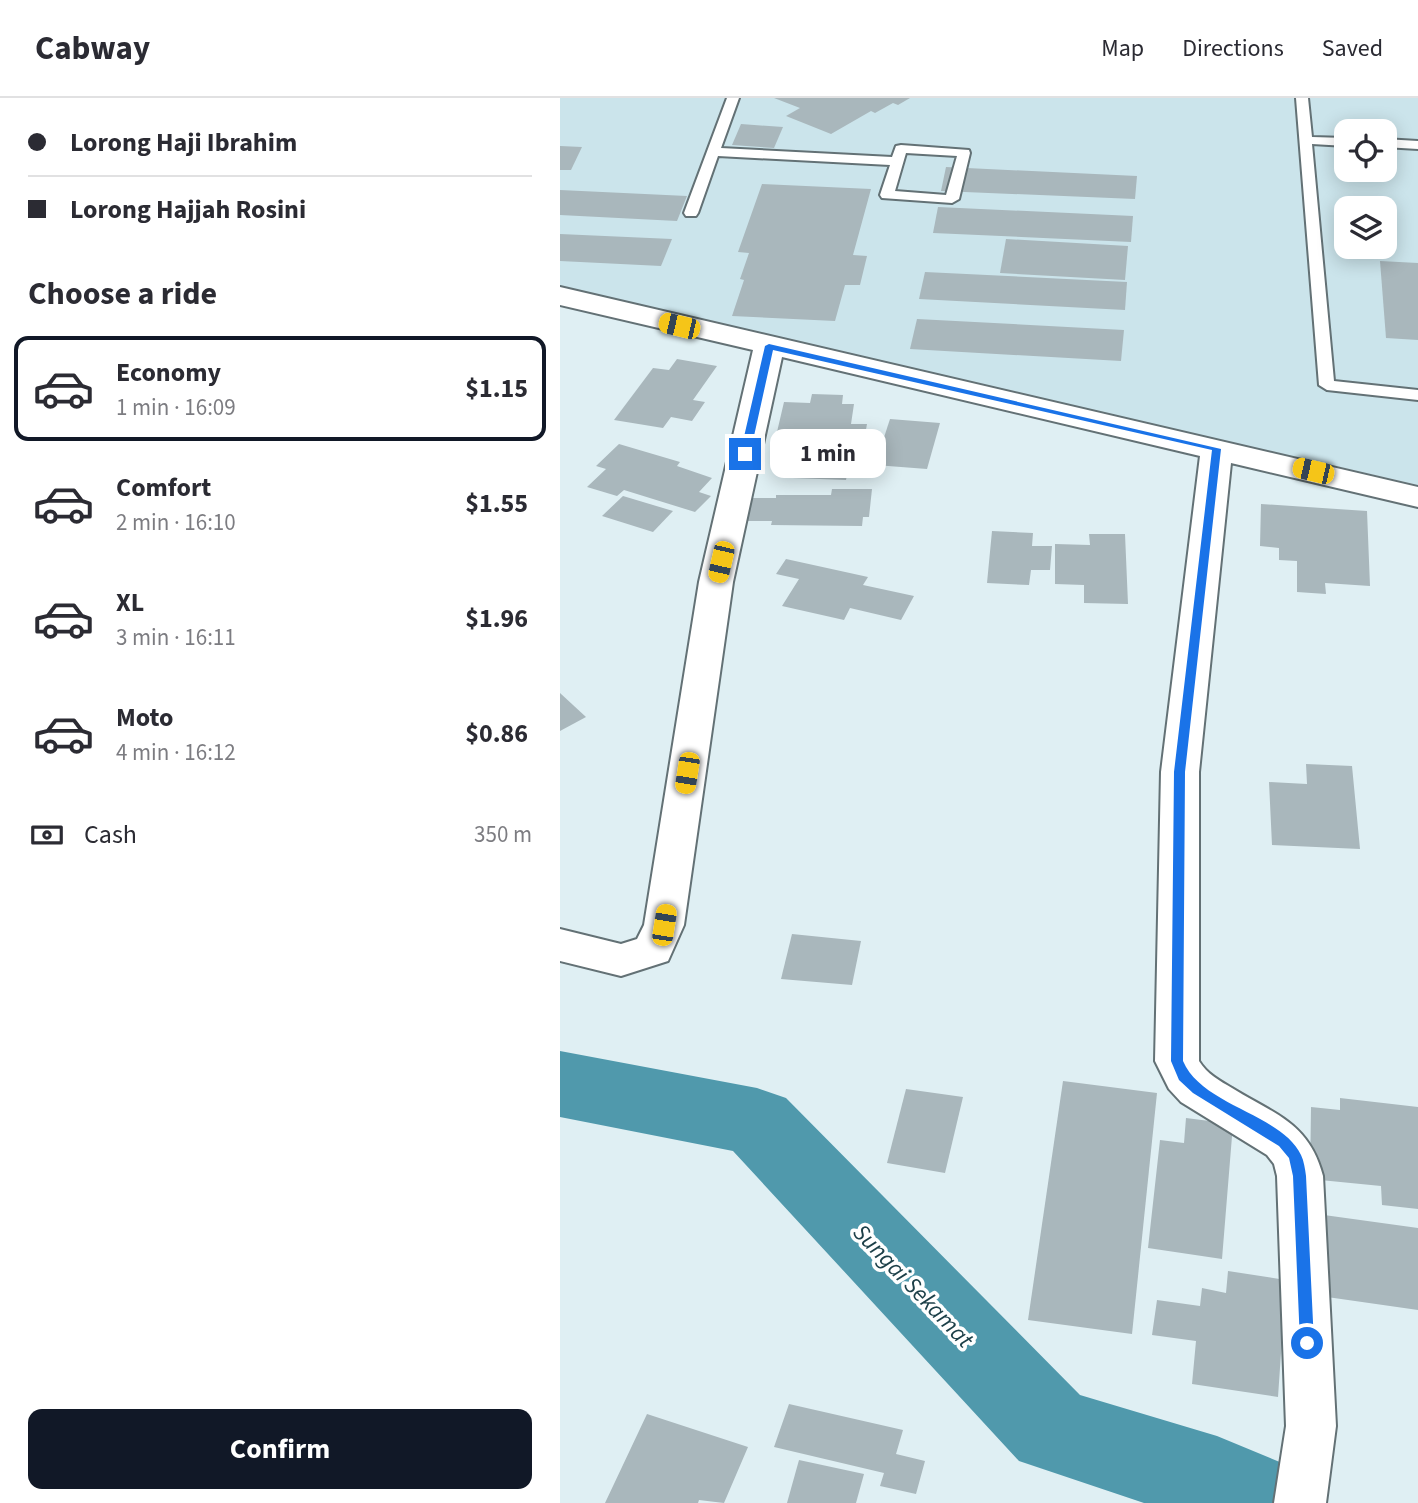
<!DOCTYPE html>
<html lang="en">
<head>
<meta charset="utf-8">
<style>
  :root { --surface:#fff; --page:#f2f2f3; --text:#2b2b33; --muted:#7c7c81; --line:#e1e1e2; --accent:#111827 }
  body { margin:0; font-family:"Source Sans 3",sans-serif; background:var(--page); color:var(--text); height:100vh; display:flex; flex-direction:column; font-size:26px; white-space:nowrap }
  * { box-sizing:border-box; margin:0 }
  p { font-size:23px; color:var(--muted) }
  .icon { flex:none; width:38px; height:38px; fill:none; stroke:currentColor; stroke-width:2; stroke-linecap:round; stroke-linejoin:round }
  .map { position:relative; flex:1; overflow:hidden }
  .drawer { display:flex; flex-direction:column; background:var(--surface); width:560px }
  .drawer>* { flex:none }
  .guide { display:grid; align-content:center; height:154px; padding:0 28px; background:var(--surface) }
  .buttons { position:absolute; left:774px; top:21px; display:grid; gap:14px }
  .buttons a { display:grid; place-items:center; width:63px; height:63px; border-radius:14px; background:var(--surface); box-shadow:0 4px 18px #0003; font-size:35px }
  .end { position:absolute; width:32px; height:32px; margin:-16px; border:9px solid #1a73e8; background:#fff; box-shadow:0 0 0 4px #fff }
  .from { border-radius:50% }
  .bubble { position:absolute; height:49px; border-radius:14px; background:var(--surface); box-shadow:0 4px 18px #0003; font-size:23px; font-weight:700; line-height:49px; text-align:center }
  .car { position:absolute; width:21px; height:42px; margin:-21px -10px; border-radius:9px; box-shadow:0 0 5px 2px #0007; background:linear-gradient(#f5c518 24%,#345 0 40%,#f5c518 0 76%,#345 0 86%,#f5c518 0) }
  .guide b { display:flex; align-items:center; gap:24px; height:66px; font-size:26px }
  .guide b+b { border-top:2px solid var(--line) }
  .guide i { width:18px; height:18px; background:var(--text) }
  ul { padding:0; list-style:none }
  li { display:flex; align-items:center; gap:21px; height:105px; margin:0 14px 10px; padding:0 14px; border:4px solid transparent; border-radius:14px }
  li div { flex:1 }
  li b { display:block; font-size:26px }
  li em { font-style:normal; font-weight:700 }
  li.selected { border-color:var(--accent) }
  li>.icon { width:63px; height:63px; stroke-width:1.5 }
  h2 { padding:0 28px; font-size:32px; line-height:84px }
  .pay { display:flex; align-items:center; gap:18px; height:77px; padding:0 28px; font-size:26px }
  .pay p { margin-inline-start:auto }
  .cta { display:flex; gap:14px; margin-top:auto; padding:14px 28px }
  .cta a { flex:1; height:80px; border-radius:14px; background:var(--accent); color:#fff; font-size:28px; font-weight:700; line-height:80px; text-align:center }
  header { display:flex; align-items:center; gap:42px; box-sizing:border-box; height:98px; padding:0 35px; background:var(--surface); border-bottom:2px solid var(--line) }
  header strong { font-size:33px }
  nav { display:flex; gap:38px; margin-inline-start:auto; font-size:24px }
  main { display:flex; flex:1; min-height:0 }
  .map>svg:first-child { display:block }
  .built { fill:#cbe4eb; fill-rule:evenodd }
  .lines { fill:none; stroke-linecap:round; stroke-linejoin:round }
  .river { fill:#5099ac; fill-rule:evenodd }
  .building { fill:#a9b7bc }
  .service-casing { stroke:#637175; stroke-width:4 }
  .minor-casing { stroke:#637175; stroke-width:4 }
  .service { fill:#fff; fill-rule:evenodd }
  .minor { fill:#fff; fill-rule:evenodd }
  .route { fill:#1a73e8 }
  .labels { text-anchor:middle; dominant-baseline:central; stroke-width:7; stroke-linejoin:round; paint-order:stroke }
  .near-water-label { font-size:24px; font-style:italic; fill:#1d4049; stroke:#fff }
</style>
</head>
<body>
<header>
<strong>Cabway</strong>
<nav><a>Map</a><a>Directions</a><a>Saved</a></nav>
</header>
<main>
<section class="drawer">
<div class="guide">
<b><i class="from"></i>Lorong Haji Ibrahim</b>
<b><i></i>Lorong Hajjah Rosini</b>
</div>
<h2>Choose a ride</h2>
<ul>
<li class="selected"><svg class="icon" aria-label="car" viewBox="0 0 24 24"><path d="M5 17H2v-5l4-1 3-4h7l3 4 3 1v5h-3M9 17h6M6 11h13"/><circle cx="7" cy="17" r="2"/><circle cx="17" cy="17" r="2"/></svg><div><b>Economy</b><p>1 min · 16:09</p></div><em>$1.15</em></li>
<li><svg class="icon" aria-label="car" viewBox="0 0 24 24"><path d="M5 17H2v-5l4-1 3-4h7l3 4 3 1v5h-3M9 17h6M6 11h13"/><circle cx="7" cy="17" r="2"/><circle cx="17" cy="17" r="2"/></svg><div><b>Comfort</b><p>2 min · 16:10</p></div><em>$1.55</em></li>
<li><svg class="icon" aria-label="car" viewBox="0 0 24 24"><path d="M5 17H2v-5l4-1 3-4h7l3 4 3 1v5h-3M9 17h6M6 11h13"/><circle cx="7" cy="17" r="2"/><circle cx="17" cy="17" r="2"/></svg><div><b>XL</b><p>3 min · 16:11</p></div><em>$1.96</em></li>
<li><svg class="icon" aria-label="car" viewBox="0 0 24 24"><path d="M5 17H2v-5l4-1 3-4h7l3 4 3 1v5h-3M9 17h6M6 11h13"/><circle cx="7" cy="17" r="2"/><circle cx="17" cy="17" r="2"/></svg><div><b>Moto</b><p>4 min · 16:12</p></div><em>$0.86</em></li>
</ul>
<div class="pay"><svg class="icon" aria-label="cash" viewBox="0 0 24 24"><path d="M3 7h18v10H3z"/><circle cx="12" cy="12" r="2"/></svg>Cash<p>350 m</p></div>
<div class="cta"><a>Confirm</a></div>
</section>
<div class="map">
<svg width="858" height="1405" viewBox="0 0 858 1405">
  <rect width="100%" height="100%" fill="#dfeff3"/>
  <path class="built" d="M 0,0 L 858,0 L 858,387 L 0,191 ZM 786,33 L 824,33 L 824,72 L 786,72 ZM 786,110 L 824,110 L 824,149 L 786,149 Z"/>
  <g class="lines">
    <path class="river" d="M 0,953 L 197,990 L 226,1000 L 520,1297 L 657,1338 L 739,1372 L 753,1405 L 584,1405 L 459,1363 L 173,1053 L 0,1019 Z"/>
  </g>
  <g class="building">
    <path d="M 214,0 L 350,0 L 338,7 L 333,5 L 315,15 L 311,13 L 271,36 L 226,18 L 240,10 Z"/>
    <path d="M 181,26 L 223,29 L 214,50 L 172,47 Z"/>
    <path d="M 0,48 L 22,49 L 11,72 L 0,72 Z"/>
    <path d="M 386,69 L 577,78 L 575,101 L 381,93 Z"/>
    <path d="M 202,86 L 311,91 L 293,157 L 307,158 L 300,187 L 285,187 L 275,223 L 172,218 L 184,182 L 180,181 L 189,155 L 178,154 Z"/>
    <path d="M 0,92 L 127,98 L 117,123 L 0,117 Z"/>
    <path d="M 378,109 L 573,118 L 571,144 L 373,135 Z"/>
    <path d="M 0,136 L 112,141 L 101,168 L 0,163 Z"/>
    <path d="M 446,141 L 568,148 L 565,182 L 440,175 Z"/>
    <path d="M 820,163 L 858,165 L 858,242 L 826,240 Z"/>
    <path d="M 365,174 L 567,184 L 565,212 L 359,201 Z"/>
    <path d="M 357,221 L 564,232 L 561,263 L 350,251 Z"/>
    <path d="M 117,261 L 157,268 L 133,302 L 145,304 L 132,323 L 111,319 L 103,330 L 54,322 L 93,270 L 109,272 Z"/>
    <path d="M 252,296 L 283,297 L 282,306 L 294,306 L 291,326 L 307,326 L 302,354 L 252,353 L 255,336 L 217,334 L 224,304 L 250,305 Z"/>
    <path d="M 330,321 L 380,325 L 367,371 L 315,367 Z"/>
    <path d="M 59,346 L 120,364 L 117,368 L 152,380 L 139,394 L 151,398 L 135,414 L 64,392 L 57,398 L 27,389 L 46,371 L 36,368 Z"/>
    <path d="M 239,355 L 307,357 L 304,372 L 288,372 L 286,382 L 233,380 Z"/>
    <path d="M 272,391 L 312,391 L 309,419 L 303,419 L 302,428 L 211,427 L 212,423 L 186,423 L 190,400 L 216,400 L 216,397 L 271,397 Z"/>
    <path d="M 63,398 L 113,413 L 93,434 L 42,418 Z"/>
    <path d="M 701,406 L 807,413 L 810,488 L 765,485 L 766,496 L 737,494 L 737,463 L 719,462 L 719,450 L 700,448 Z"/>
    <path d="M 432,433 L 473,435 L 472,448 L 492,448 L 490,472 L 471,472 L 469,487 L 427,485 Z"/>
    <path d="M 529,436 L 565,436 L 568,506 L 524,505 L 524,487 L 495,486 L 495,446 L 530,447 Z"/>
    <path d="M 226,461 L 308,479 L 303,487 L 354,498 L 341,522 L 290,510 L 284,522 L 222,508 L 239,481 L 216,476 Z"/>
    <path d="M 0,595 L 26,619 L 0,633 Z"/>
    <path d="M 746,666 L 792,668 L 800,751 L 712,747 L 709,684 L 747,686 Z"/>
    <path d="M 232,836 L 301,843 L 292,887 L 221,881 Z"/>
    <path d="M 503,983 L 597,995 L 572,1236 L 468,1222 Z"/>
    <path d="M 346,991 L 403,999 L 385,1075 L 327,1065 Z"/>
    <path d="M 780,1000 L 858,1009 L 858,1111 L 822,1107 L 821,1088 L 750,1081 L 751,1009 L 780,1012 Z"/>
    <path d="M 626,1020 L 673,1026 L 662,1161 L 588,1150 L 600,1042 L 624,1045 Z"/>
    <path d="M 764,1117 L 858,1130 L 858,1212 L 760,1198 Z"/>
    <path d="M 668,1173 L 726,1182 L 718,1299 L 632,1286 L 636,1243 L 592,1237 L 597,1202 L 640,1208 L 642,1190 L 666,1195 Z"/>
    <path d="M 229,1306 L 343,1332 L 336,1356 L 365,1363 L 356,1396 L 320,1388 L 324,1375 L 214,1349 Z"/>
    <path d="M 87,1316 L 188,1349 L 164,1405 L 139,1402 L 138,1405 L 45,1405 Z"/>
    <path d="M 239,1362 L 304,1376 L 296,1405 L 227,1405 Z"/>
  </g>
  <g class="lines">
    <g class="service-casing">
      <g id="service">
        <path d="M 167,0 L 179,0 L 161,50 L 332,59 L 336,48 L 341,47 L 409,52 L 410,55 L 399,101 L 392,105 L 322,100 L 320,97 L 330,67 L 158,58 L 138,115 L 136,118 L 126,118 L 124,115 ZM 346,55 L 397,58 L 386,97 L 335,93 Z"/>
        <path d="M 736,0 L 748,0 L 752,39 L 786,40 L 786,48 L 752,46 L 774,283 L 858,292 L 858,302 L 767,292 L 759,287 Z"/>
        <path d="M 824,41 L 858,43 L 858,51 L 824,49 Z"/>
      </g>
    </g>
    <g class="minor-casing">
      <path id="minor" d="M 0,189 L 858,389 L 858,409 L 671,365 L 639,674 L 639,963 C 647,976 660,983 672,990 C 716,1017 749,1025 763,1078 L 776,1328 L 766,1405 L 714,1405 L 726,1328 L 717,1078 L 714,1066 L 707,1057 L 621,1004 L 609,991 L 595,963 L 601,674 L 640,358 L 222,259 L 173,484 L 124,827 L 108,863 L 61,878 L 0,863 L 0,831 L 61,846 L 77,841 L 84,827 L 139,484 L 193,252 L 0,207 Z"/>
    </g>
    <use href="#service" class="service"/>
    <use href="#minor" class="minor"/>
  </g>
  <path class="route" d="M 209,246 L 661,351 L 625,674 L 623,963 C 642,1008 722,1016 741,1057 C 744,1063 745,1071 746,1078 L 754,1245 L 752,1249 L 747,1251 L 740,1245 L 733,1078 L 729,1060 L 719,1048 L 633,995 L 619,982 L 611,963 L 614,674 L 652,352 L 213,252 L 190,356 L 185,359 L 180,356 L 205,248 Z"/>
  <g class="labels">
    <g class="near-water-label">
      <text transform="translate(353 1188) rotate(46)">Sungai Sekamat</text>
    </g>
  </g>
</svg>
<div class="buttons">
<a><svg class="icon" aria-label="locate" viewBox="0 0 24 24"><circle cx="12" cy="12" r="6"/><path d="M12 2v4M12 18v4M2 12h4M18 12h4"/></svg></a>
<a><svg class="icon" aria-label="layers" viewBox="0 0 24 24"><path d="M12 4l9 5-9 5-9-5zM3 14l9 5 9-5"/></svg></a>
</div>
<i class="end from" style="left:747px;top:1245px"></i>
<i class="end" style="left:185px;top:356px"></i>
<div class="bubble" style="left:210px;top:331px;width:116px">1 min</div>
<i class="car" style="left:119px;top:228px;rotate:283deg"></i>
<i class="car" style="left:753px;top:373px;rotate:283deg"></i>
<i class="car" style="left:161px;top:464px;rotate:193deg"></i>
<i class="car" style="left:127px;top:675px;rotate:189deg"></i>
<i class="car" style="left:104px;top:827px;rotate:9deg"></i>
</div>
</main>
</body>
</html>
